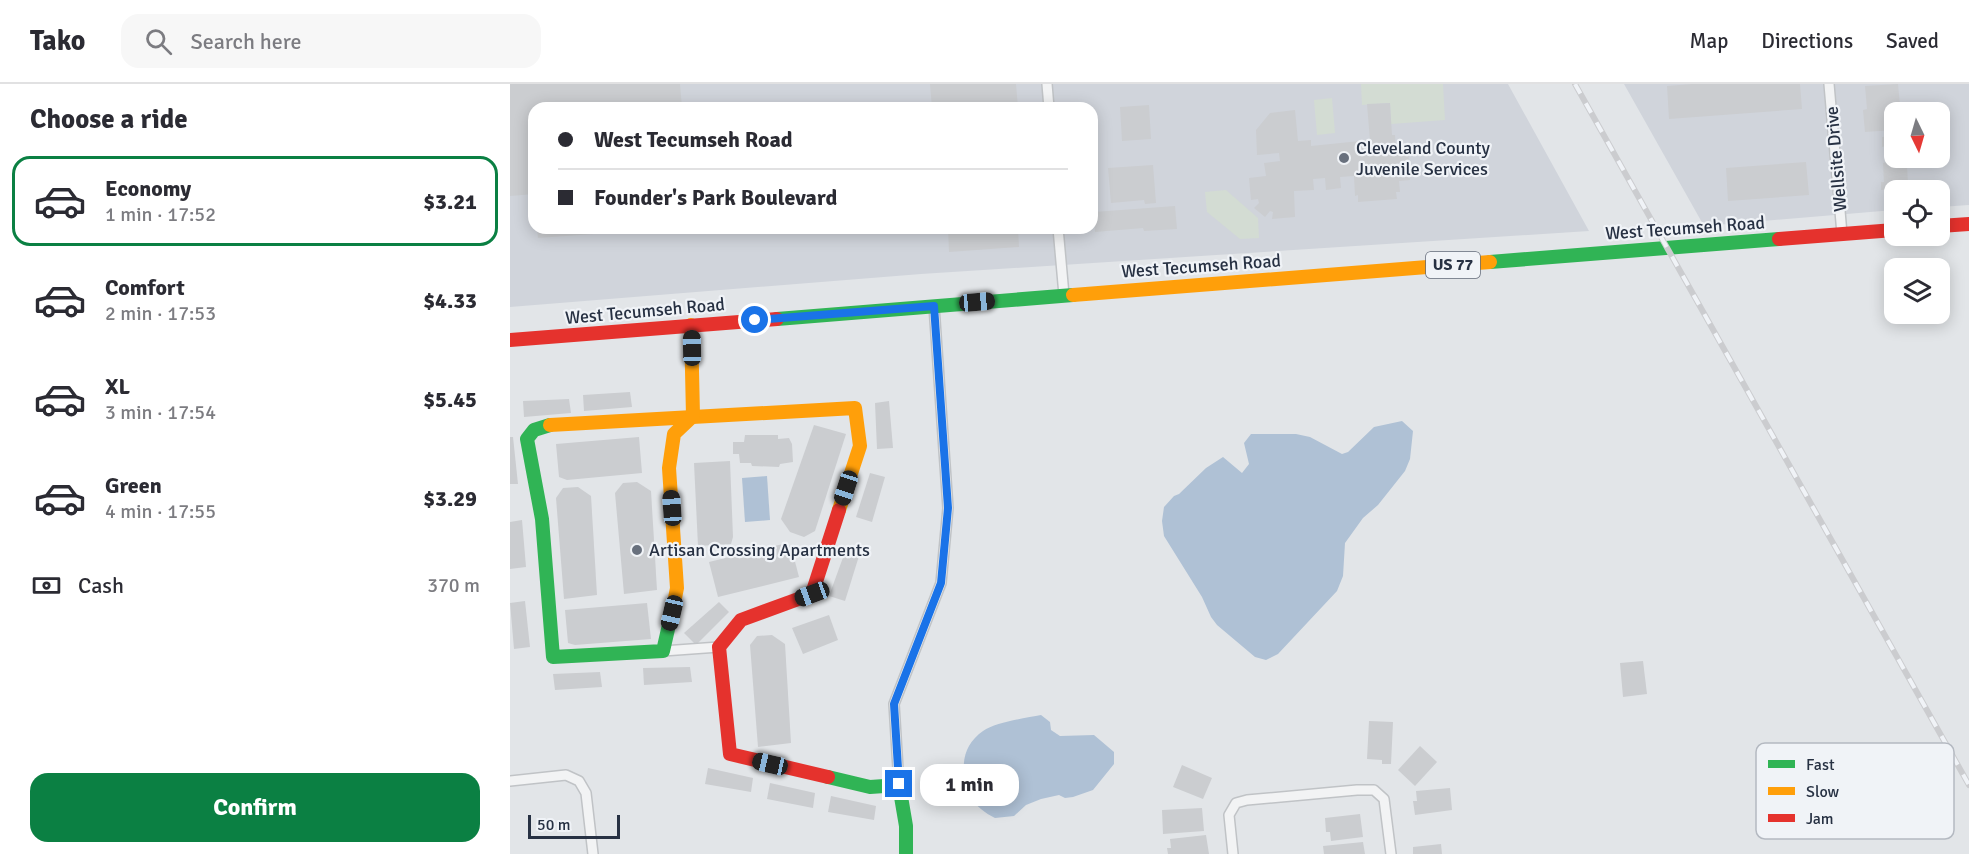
<!DOCTYPE html>
<html lang="en">
<head>
<meta charset="utf-8">
<style>
  :root { --surface:#fff; --page:#f7f7f7; --text:#2b2b33; --muted:#7c7c81; --line:#e1e1e2; --accent:#0b8043 }
  body { margin:0; font-family:Signika,sans-serif; background:var(--page); color:var(--text); height:100vh; display:flex; flex-direction:column; font-size:22px; white-space:nowrap }
  * { box-sizing:border-box; margin:0 }
  p { font-size:20px; color:var(--muted) }
  .icon { flex:none; width:33px; height:33px; fill:none; stroke:currentColor; stroke-width:2; stroke-linecap:round; stroke-linejoin:round }
  .map { position:relative; flex:1; overflow:hidden }
  .side { display:flex; flex-direction:column; background:var(--surface); width:510px }
  .side>* { flex:none }
  .top-card { position:absolute; left:18px; top:18px; width:570px; height:132px; border-radius:18px; box-shadow:0 3px 15px #0003; display:grid; align-content:center; height:132px; padding:0 30px; background:var(--surface) }
  .needle { width:39px; rotate:175deg }
  .tools { position:absolute; left:1374px; top:18px; display:grid; gap:12px }
  .tools a { display:grid; place-items:center; width:66px; height:66px; border-radius:12px; background:var(--surface); box-shadow:0 3px 15px #0003; font-size:30px }
  .scale { position:absolute; left:18px; bottom:15px; width:92px; box-sizing:border-box; padding-left:6px; border:3px solid #273143; border-top:0; font-size:16px; line-height:21px; white-space:nowrap; color:#273143; -webkit-text-stroke:4px #f0f3f7; paint-order:stroke }
  .end { position:absolute; width:27px; height:27px; margin:-14px; border:8px solid #1a73e8; background:#fff; box-shadow:0 0 0 3px #fff }
  .from { border-radius:50% }
  .bubble { position:absolute; height:42px; border-radius:18px; background:var(--surface); box-shadow:0 3px 15px #0003; font-size:20px; font-weight:700; line-height:42px; text-align:center }
  .car { position:absolute; width:18px; height:36px; margin:-18px -9px; border-radius:8px; box-shadow:0 0 4px 2px #0007; background:linear-gradient(#222 24%,#8ab4d8 0 40%,#222 0 76%,#8ab4d8 0 86%,#222 0) }
  .top-card b { display:flex; align-items:center; gap:21px; height:57px; font-size:22px }
  .top-card b+b { border-top:2px solid var(--line) }
  .top-card i { width:15px; height:15px; background:var(--text) }
  ul { padding:0; list-style:none }
  li { display:flex; align-items:center; gap:18px; height:90px; margin:0 12px 9px; padding:0 18px; border:3px solid transparent; border-radius:18px }
  li div { flex:1 }
  li b { display:block; font-size:22px }
  li em { font-style:normal; font-weight:700 }
  li.current { border-color:var(--accent) }
  li>.icon { width:54px; height:54px; stroke-width:1.5 }
  h2 { padding:0 30px; font-size:27px; line-height:72px }
  .pay { display:flex; align-items:center; gap:15px; height:66px; padding:0 30px; font-size:22px }
  .pay p { margin-inline-start:auto }
  .action { display:flex; gap:12px; margin-top:auto; padding:12px 30px }
  .action a { flex:1; height:69px; border-radius:18px; background:var(--accent); color:#fff; font-size:24px; font-weight:700; line-height:69px; text-align:center }
  header { display:flex; align-items:center; gap:36px; box-sizing:border-box; height:84px; padding:0 30px; background:var(--surface); border-bottom:2px solid var(--line) }
  header strong { font-size:28px }
  nav { display:flex; gap:33px; margin-inline-start:auto; font-size:21px }
  .search { width:420px; height:54px; background:var(--page); display:flex; align-items:center; gap:15px; box-sizing:border-box; padding:0 21px; border-radius:18px; color:var(--muted); font-size:22px }
  main { display:flex; flex:1; min-height:0 }
  .map>svg:first-child { display:block }
  .built { fill:#d0d4db; fill-rule:evenodd }
  .green { fill:#d3dcd3 }
  .water { fill:#afc1d5 }
  .building { fill:#cbcdd0 }
  .lines { fill:none; stroke-linecap:round; stroke-linejoin:round }
  .street-casing { stroke:#c0c3c6; stroke-width:12 }
  .street { stroke:#f2f3f4; stroke-width:9 }
  .fast { stroke:#30b455; stroke-width:14 }
  .slow { stroke:#ff9f0a; stroke-width:14 }
  .jam { stroke:#e5322d; stroke-width:14 }
  .rail-casing { stroke:#cbcccf; stroke-width:6 }
  .rail { stroke:#f0f3f7; stroke-width:4; stroke-dasharray:11; stroke-linecap:butt }
  .route { stroke:#1a73e8; stroke-width:8 }
  .poi-dot { fill:#68707d; stroke:#f0f3f7; stroke-width:2 }
  .labels { text-anchor:middle; dominant-baseline:central; stroke-width:4.5; stroke-linejoin:round; paint-order:stroke }
  .shield { fill:#f0f3f7; stroke:#636b79; stroke-width:1.5 }
  .shield-label { font-size:16px; font-weight:bold; fill:#273143 }
  .poi-label { font-size:18px; fill:#273143; stroke:#f0f3f7; text-anchor:start }
  .street-label { font-size:18px; fill:#273143; stroke:#f0f3f7 }
  .key { fill:#f0f3f7; stroke:#b4b9c1; stroke-width:1.5 }
  .key-label { font-size:16px; fill:#273143 }
</style>
</head>
<body>
<header>
<strong>Tako</strong>
<div class="search"><svg class="icon" aria-label="search" viewBox="0 0 24 24"><circle cx="10" cy="10" r="6"/><path d="M15 15l6 6"/></svg>Search here</div>
<nav><a>Map</a><a>Directions</a><a>Saved</a></nav>
</header>
<main>
<section class="side">
<h2>Choose a ride</h2>
<ul>
<li class="current"><svg class="icon" aria-label="car" viewBox="0 0 24 24"><path d="M5 17H2v-5l4-1 3-4h7l3 4 3 1v5h-3M9 17h6M6 11h13"/><circle cx="7" cy="17" r="2"/><circle cx="17" cy="17" r="2"/></svg><div><b>Economy</b><p>1 min · 17:52</p></div><em>$3.21</em></li>
<li><svg class="icon" aria-label="car" viewBox="0 0 24 24"><path d="M5 17H2v-5l4-1 3-4h7l3 4 3 1v5h-3M9 17h6M6 11h13"/><circle cx="7" cy="17" r="2"/><circle cx="17" cy="17" r="2"/></svg><div><b>Comfort</b><p>2 min · 17:53</p></div><em>$4.33</em></li>
<li><svg class="icon" aria-label="car" viewBox="0 0 24 24"><path d="M5 17H2v-5l4-1 3-4h7l3 4 3 1v5h-3M9 17h6M6 11h13"/><circle cx="7" cy="17" r="2"/><circle cx="17" cy="17" r="2"/></svg><div><b>XL</b><p>3 min · 17:54</p></div><em>$5.45</em></li>
<li><svg class="icon" aria-label="car" viewBox="0 0 24 24"><path d="M5 17H2v-5l4-1 3-4h7l3 4 3 1v5h-3M9 17h6M6 11h13"/><circle cx="7" cy="17" r="2"/><circle cx="17" cy="17" r="2"/></svg><div><b>Green</b><p>4 min · 17:55</p></div><em>$3.29</em></li>
</ul>
<div class="pay"><svg class="icon" aria-label="cash" viewBox="0 0 24 24"><path d="M3 7h18v10H3z"/><circle cx="12" cy="12" r="2"/></svg>Cash<p>370 m</p></div>
<div class="action"><a>Confirm</a></div>
</section>
<div class="map">
<svg width="1459" height="770" viewBox="0 0 1459 770">
  <rect width="100%" height="100%" fill="#e2e5e8"/>
  <g class="built">
    <path d="M 0,0 L 998,0 L 1079,147 L 411,190 L 0,223 ZM 24,24 L 582,24 L 582,144 L 24,144 Z"/>
    <path d="M 1114,0 L 1459,0 L 1459,121 L 1430,123 L 1430,106 L 1384,106 L 1384,126 L 1194,142 ZM 1384,28 L 1430,28 L 1430,74 L 1384,74 Z"/>
  </g>
  <g class="green">
    <path d="M 851,0 L 933,0 L 935,36 L 881,40 L 880,19 L 852,21 Z"/>
    <path d="M 822,14 L 825,49 L 807,51 L 804,16 Z"/>
    <path d="M 716,106 L 748,134 L 749,154 L 730,155 L 697,128 L 695,108 Z"/>
  </g>
  <g class="water">
    <path d="M 892,337 L 903,347 L 900,375 L 895,387 L 868,421 L 853,434 L 835,459 L 833,492 L 827,507 L 768,570 L 756,576 L 745,573 L 707,541 L 701,533 L 692,513 L 654,452 L 652,437 L 654,423 L 664,412 L 669,410 L 696,384 L 713,373 L 732,389 L 739,380 L 734,359 L 741,350 L 786,350 L 800,353 L 832,370 L 838,368 L 864,343 Z"/>
    <path d="M 257,392 L 260,436 L 235,438 L 232,394 Z"/>
    <path d="M 531,631 L 540,638 L 541,646 L 550,652 L 584,651 L 604,668 L 604,680 L 583,706 L 563,713 L 555,714 L 549,711 L 531,715 L 516,721 L 504,732 L 485,734 C 475,729 466,722 460,713 C 456,708 456,702 455,696 C 451,676 456,659 473,647 C 486,638 516,634 531,631 Z"/>
  </g>
  <g class="building">
    <path d="M 0,0 L 170,0 L 172,24 L 24,24 L 24,110 L 0,112 Z"/>
    <path d="M 420,0 L 506,0 L 508,24 L 422,24 Z"/>
    <path d="M 1182,0 L 1290,0 L 1292,25 L 1159,35 L 1157,2 Z"/>
    <path d="M 1388,0 L 1390,22 L 1404,21 L 1405,28 L 1384,28 L 1384,46 L 1355,48 L 1353,26 L 1357,25 L 1355,2 Z"/>
    <path d="M 880,19 L 882,51 L 885,51 L 886,65 L 898,64 L 899,78 L 887,79 L 888,83 L 899,82 L 900,96 L 889,97 L 890,108 L 886,108 L 887,115 L 848,118 L 848,111 L 845,112 L 844,92 L 830,93 L 831,104 L 816,106 L 815,94 L 803,95 L 804,106 L 784,107 L 785,133 L 762,135 L 763,128 L 760,127 L 755,133 L 744,124 L 749,119 L 748,115 L 741,116 L 739,94 L 756,92 L 754,79 L 770,77 L 769,69 L 747,71 L 746,46 L 760,29 L 785,26 L 788,57 L 801,56 L 801,62 L 860,56 L 857,20 Z"/>
    <path d="M 639,21 L 641,55 L 612,57 L 610,23 Z"/>
    <path d="M 1384,52 L 1384,74 L 1399,74 L 1399,75 L 1392,76 L 1393,83 L 1397,82 L 1398,99 L 1395,99 L 1396,104 L 1371,106 L 1371,98 L 1374,98 L 1373,79 L 1377,78 L 1376,62 L 1372,63 L 1372,53 Z"/>
    <path d="M 1296,78 L 1299,111 L 1218,117 L 1216,84 Z"/>
    <path d="M 643,81 L 646,119 L 635,120 L 634,116 L 601,119 L 598,84 Z"/>
    <path d="M 665,122 L 667,145 L 634,147 L 633,144 L 585,148 L 584,128 Z"/>
    <path d="M 27,144 L 140,144 L 140,146 L 28,154 Z"/>
    <path d="M 438,144 L 508,144 L 509,163 L 439,168 Z"/>
    <path d="M 120,308 L 122,323 L 74,327 L 73,311 Z"/>
    <path d="M 59,315 L 61,329 L 14,333 L 13,317 Z"/>
    <path d="M 379,317 L 383,364 L 367,365 L 365,319 Z"/>
    <path d="M 304,341 L 336,350 L 305,447 L 294,453 L 280,448 L 271,435 Z"/>
    <path d="M 235,351 L 268,351 L 268,355 L 279,354 L 282,360 L 283,378 L 270,380 L 269,383 L 242,382 L 241,379 L 230,379 L 229,370 L 223,370 L 223,358 L 234,358 Z"/>
    <path d="M 0,353 L 3,353 L 8,400 L 0,400 Z"/>
    <path d="M 129,353 L 132,389 L 57,396 L 49,393 L 46,360 Z"/>
    <path d="M 220,377 L 223,453 L 221,460 L 188,462 L 184,379 Z"/>
    <path d="M 360,389 L 375,393 L 362,438 L 346,433 Z"/>
    <path d="M 127,398 L 141,407 L 147,506 L 114,510 L 105,409 L 113,399 Z"/>
    <path d="M 68,403 L 81,412 L 87,511 L 54,515 L 46,414 L 53,404 Z"/>
    <path d="M 12,436 L 16,483 L 0,485 L 0,438 Z"/>
    <path d="M 273,460 L 281,462 L 289,493 L 208,513 L 199,478 Z"/>
    <path d="M 335,468 L 349,472 L 335,517 L 319,512 Z"/>
    <path d="M 15,517 L 20,563 L 4,565 L 0,519 Z"/>
    <path d="M 209,518 L 219,528 L 186,561 L 174,549 Z"/>
    <path d="M 137,519 L 141,555 L 65,561 L 58,559 L 55,526 Z"/>
    <path d="M 319,531 L 328,556 L 293,570 L 282,544 Z"/>
    <path d="M 262,551 L 275,560 L 281,659 L 248,663 L 240,561 L 247,552 Z"/>
    <path d="M 1133,577 L 1137,610 L 1113,613 L 1110,579 Z"/>
    <path d="M 180,583 L 182,598 L 134,601 L 133,584 Z"/>
    <path d="M 90,588 L 92,603 L 45,606 L 43,590 Z"/>
    <path d="M 859,637 L 883,638 L 881,680 L 872,680 L 872,676 L 857,675 Z"/>
    <path d="M 910,662 L 927,678 L 905,702 L 888,686 Z"/>
    <path d="M 672,681 L 702,694 L 693,715 L 663,703 Z"/>
    <path d="M 198,684 L 243,694 L 241,708 L 195,700 Z"/>
    <path d="M 260,699 L 305,709 L 303,724 L 257,715 Z"/>
    <path d="M 940,704 L 942,726 L 905,731 L 903,717 L 907,717 L 906,707 Z"/>
    <path d="M 321,712 L 366,722 L 364,736 L 318,728 Z"/>
    <path d="M 692,724 L 694,747 L 653,750 L 652,726 Z"/>
    <path d="M 850,730 L 853,753 L 821,757 L 820,748 L 816,748 L 815,734 Z"/>
    <path d="M 696,751 L 699,770 L 658,770 L 657,764 L 661,764 L 660,755 Z"/>
    <path d="M 853,758 L 855,770 L 814,770 L 813,762 Z"/>
    <path d="M 931,760 L 932,770 L 903,770 L 903,763 Z"/>
  </g>
  <g class="lines">
    <g class="street-casing">
      <g id="street">
        <path d="M 537,0 L 539,24"/>
        <path d="M 1319,0 L 1332,150"/>
        <path d="M 548,144 L 554,211"/>
        <path d="M 153,567 L 209,563"/>
        <path d="M 0,697 L 56,691 L 69,697 L 76,709 L 83,770"/>
        <path d="M 389,701 L 384,620 L 431,499 L 438,424 L 424,222"/>
        <path d="M 723,770 L 719,731 L 726,719 L 737,716 L 847,706 L 864,706 L 874,715 L 881,770"/>
      </g>
    </g>
    <use href="#street" class="street"/>
    <g class="fast">
      <path d="M 980,178 L 1269,155"/>
      <path d="M 267,235 L 563,211"/>
      <path d="M 40,341 L 24,346 L 17,355 L 32,435 L 43,573 L 153,567 L 164,519"/>
      <path d="M 318,693 L 360,703 L 389,701 L 396,742 L 396,770"/>
    </g>
    <g class="slow">
      <path d="M 563,211 L 980,178"/>
      <path d="M 40,341 L 345,324 L 350,362 L 329,426"/>
      <path d="M 164,519 L 167,504 L 159,384 L 164,350 L 183,332 L 181,241"/>
    </g>
    <g class="jam">
      <path d="M 1430,142 L 1459,140"/>
      <path d="M 1269,155 L 1384,146"/>
      <path d="M 0,256 L 267,235"/>
      <path d="M 318,693 L 220,670 L 209,563 L 231,536 L 302,510 L 329,426"/>
    </g>
    <g class="rail-casing">
      <path id="rail" d="M 1065,0 L 1459,701"/>
    </g>
    <use href="#rail" class="rail"/>
  </g>
  <g class="lines">
    <path class="route" d="M 245,236 L 424,222 L 438,424 L 431,499 L 384,620 L 389,700"/>
  </g>
  <g class="poi-dot">
    <circle cx="834" cy="74" r="6"/>
    <circle cx="127" cy="466" r="6"/>
  </g>
  <g class="labels">
    <rect class="shield" x="916" y="168" width="54" height="26" rx="4.5"/>
    <g class="shield-label">
      <text x="943" y="181">US 77</text>
    </g>
    <g class="poi-label">
      <text x="846" y="64">Cleveland County<tspan x="846" dy="21">Juvenile Services</tspan></text>
      <text x="139" y="466">Artisan Crossing Apartments</text>
    </g>
    <g class="street-label">
      <text transform="translate(1326 75) rotate(-95)">Wellsite Drive</text>
      <text transform="translate(1175 144) rotate(-4)">West Tecumseh Road</text>
      <text transform="translate(691 182) rotate(-4)">West Tecumseh Road</text>
      <text transform="translate(135 227) rotate(-5)">West Tecumseh Road</text>
    </g>
  </g>
  <rect x="1246" y="659" width="198" height="96" rx="9" class="key"/>
  <rect x="1258" y="676" width="27" height="8" fill="#30b455"/>
  <rect x="1258" y="703" width="27" height="8" fill="#ff9f0a"/>
  <rect x="1258" y="730" width="27" height="8" fill="#e5322d"/>
  <g class="key-label">
    <text x="1296" y="686">Fast</text>
    <text x="1296" y="713">Slow</text>
    <text x="1296" y="740">Jam</text>
  </g>
</svg>
<div class="tools">
<a><svg class="needle" viewBox="-14 -14 28 28"><path d="M0-13l5 13h-10z" fill="#e53935"/><path d="M0 13l5-13h-10z" fill="#7c7c81"/></svg></a>
<a><svg class="icon" aria-label="locate" viewBox="0 0 24 24"><circle cx="12" cy="12" r="6"/><path d="M12 2v4M12 18v4M2 12h4M18 12h4"/></svg></a>
<a><svg class="icon" aria-label="layers" viewBox="0 0 24 24"><path d="M12 4l9 5-9 5-9-5zM3 14l9 5 9-5"/></svg></a>
</div>
<div class="scale">50 m</div>
<i class="end from" style="left:245px;top:236px"></i>
<i class="end" style="left:389px;top:700px"></i>
<div class="bubble" style="left:410px;top:680px;width:99px">1 min</div>
<i class="car" style="left:467px;top:218px;rotate:85deg"></i>
<i class="car" style="left:182px;top:264px;rotate:359deg"></i>
<i class="car" style="left:336px;top:404px;rotate:198deg"></i>
<i class="car" style="left:162px;top:424px;rotate:356deg"></i>
<i class="car" style="left:302px;top:510px;rotate:250deg"></i>
<i class="car" style="left:162px;top:529px;rotate:193deg"></i>
<i class="car" style="left:260px;top:680px;rotate:283deg"></i>
<div class="top-card">
<b><i class="from"></i>West Tecumseh Road</b>
<b><i></i>Founder's Park Boulevard</b>
</div>
</div>
</main>
</body>
</html>
